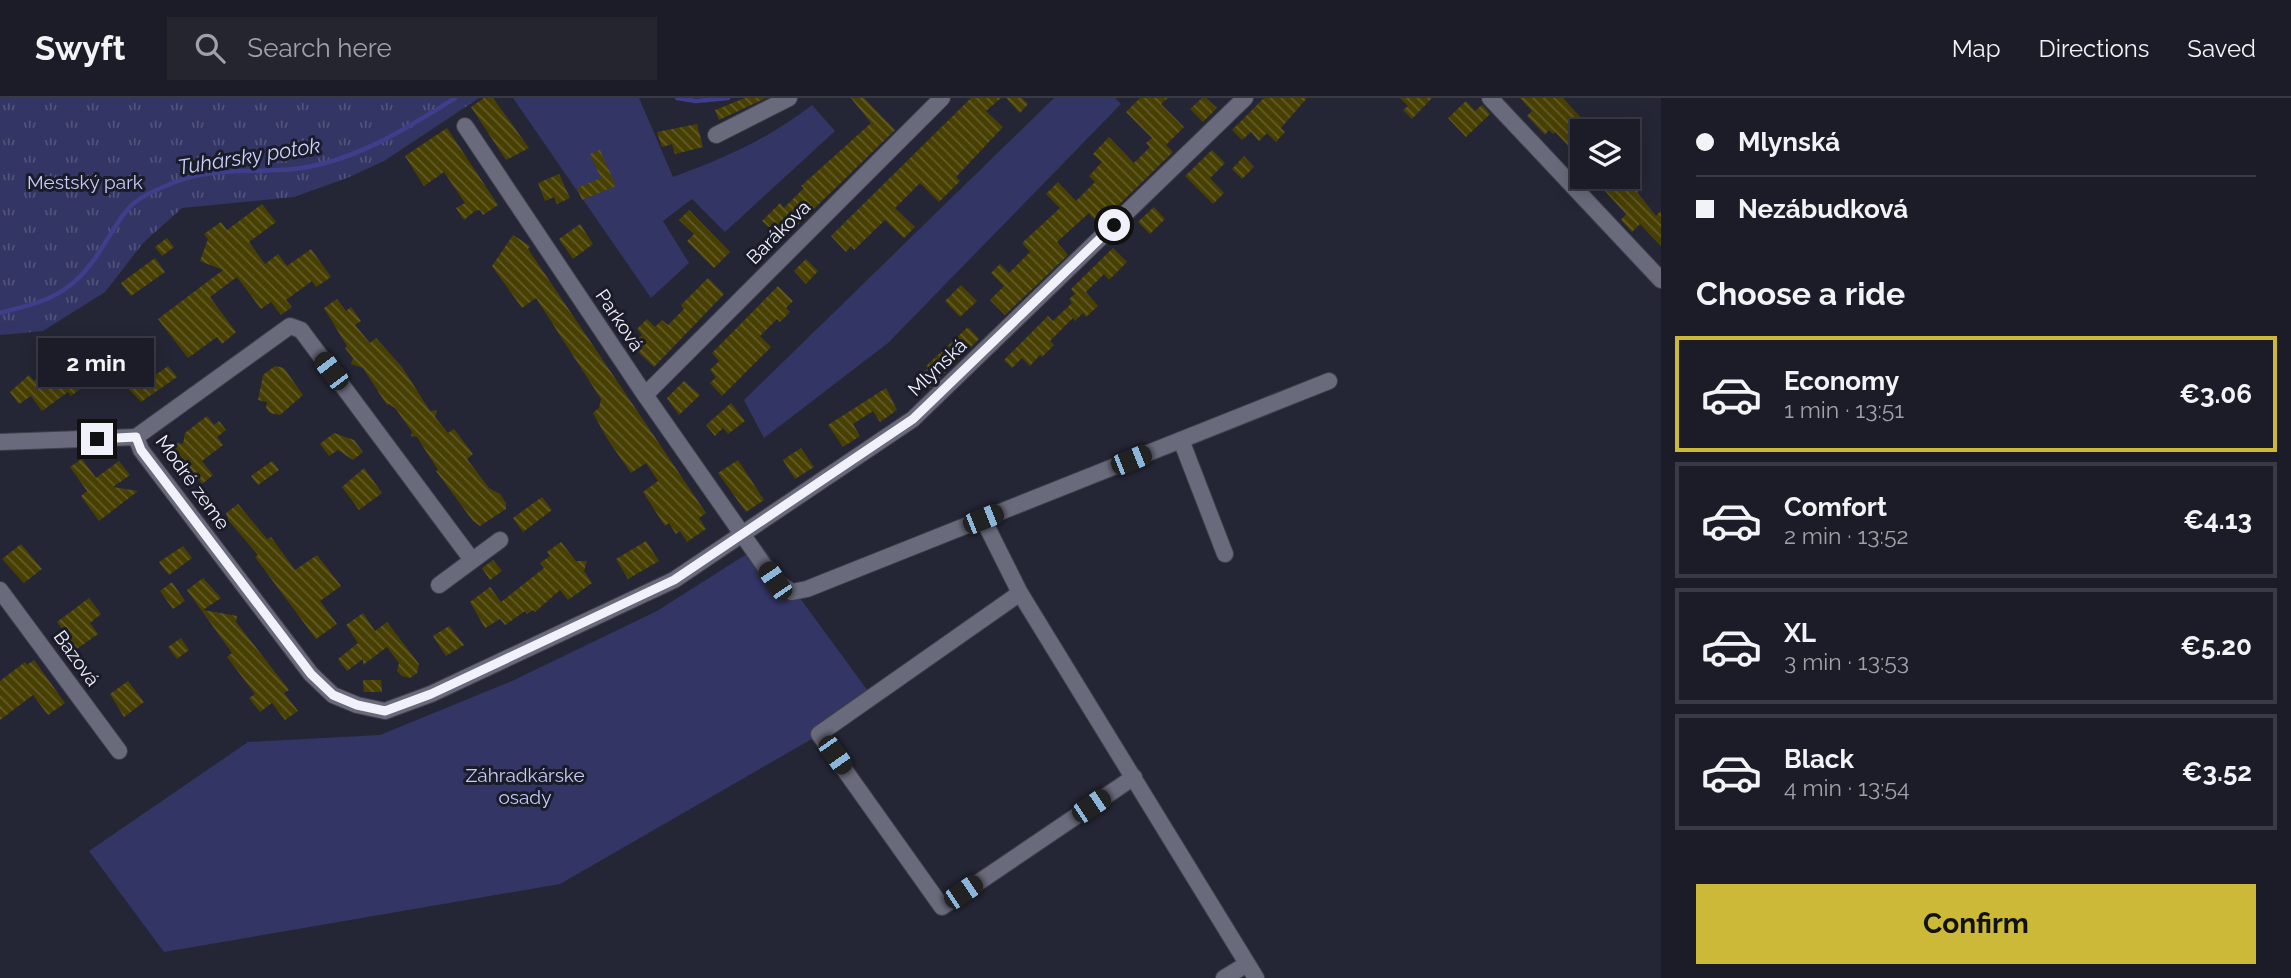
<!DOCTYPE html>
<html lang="en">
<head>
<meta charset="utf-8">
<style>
  :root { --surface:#1c1c28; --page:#252530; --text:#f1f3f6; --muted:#a0a1a8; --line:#3a3a45; --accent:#ccb938 }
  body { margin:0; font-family:Raleway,sans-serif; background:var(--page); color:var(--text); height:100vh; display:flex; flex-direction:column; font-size:26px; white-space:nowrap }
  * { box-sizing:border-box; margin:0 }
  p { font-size:23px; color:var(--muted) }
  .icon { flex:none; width:38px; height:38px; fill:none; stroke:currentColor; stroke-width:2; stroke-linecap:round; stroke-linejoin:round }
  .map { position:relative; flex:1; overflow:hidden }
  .drawer { display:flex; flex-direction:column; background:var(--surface); width:630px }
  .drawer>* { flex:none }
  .banner { display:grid; align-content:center; height:154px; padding:0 35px; background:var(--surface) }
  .fabs { position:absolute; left:1570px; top:21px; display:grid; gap:14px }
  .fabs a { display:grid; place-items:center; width:70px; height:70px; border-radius:0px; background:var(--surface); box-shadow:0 4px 18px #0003,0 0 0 2px var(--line); font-size:35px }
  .end { position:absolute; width:32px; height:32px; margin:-16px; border:9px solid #f0f1fb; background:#111; box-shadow:0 0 0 4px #111 }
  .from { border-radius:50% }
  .bubble { position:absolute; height:49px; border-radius:0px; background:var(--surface); box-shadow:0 4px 18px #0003,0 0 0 2px var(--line); font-size:23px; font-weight:700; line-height:49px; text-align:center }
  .car { position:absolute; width:21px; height:42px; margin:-21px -10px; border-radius:9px; box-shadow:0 0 5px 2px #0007; background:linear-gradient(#222 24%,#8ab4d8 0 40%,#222 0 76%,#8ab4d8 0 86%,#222 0) }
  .banner b { display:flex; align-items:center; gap:24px; height:66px; font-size:26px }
  .banner b+b { border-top:2px solid var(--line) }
  .banner i { width:18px; height:18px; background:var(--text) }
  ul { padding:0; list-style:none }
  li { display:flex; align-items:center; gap:21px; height:116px; margin:0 14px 10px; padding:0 21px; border:4px solid var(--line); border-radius:0px }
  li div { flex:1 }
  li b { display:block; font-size:26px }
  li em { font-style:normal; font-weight:700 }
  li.active { border-color:var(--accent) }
  li>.icon { width:63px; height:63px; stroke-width:1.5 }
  h2 { padding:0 35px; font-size:32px; line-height:84px }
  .cta { display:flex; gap:14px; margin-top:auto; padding:14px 35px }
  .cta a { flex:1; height:80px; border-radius:0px; background:var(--accent); color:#111; font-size:28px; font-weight:700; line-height:80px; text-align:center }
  header { display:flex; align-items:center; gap:42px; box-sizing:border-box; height:98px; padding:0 35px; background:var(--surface); border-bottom:2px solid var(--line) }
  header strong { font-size:33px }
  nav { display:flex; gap:38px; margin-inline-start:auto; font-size:24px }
  .search { width:490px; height:63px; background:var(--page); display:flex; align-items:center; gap:18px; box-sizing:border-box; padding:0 24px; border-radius:0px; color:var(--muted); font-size:26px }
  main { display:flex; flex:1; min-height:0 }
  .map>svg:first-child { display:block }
  .green { fill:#333564 }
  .park { fill:url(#park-tufts) }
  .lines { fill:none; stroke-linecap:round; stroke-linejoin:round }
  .stream { stroke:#3f3e8b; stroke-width:4.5 }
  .building { fill:url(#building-back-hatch) }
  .minor-casing { stroke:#40414d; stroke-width:18 }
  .minor { stroke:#696b7c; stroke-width:16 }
  .route { stroke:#f0f1fb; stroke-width:9 }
  .labels { text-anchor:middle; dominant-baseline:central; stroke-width:6; stroke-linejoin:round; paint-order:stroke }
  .park-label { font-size:19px; fill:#c7ccf8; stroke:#1b1c2a }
  .street-label { font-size:19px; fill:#f0f1fb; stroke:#1b1c2a }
  .water-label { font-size:21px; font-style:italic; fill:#cacffc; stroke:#1b1c2a }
</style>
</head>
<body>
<header>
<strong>Swyft</strong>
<div class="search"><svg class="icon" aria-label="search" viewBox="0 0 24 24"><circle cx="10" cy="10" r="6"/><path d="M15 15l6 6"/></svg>Search here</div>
<nav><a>Map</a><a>Directions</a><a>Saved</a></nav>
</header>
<main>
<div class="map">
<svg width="1661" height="880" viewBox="0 0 1661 880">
  <defs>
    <pattern id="park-tufts" width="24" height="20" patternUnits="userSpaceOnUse" patternTransform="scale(1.75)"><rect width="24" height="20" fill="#333564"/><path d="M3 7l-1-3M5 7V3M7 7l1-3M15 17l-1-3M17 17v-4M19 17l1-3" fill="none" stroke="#51537b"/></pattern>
    <pattern id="building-back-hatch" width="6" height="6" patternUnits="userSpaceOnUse" patternTransform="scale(1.75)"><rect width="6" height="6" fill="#484002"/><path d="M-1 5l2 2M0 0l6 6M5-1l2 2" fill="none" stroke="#635c28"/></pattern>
  </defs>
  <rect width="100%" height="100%" fill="#252635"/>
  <g class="green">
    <path d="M 513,0 L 639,0 L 673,79 C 723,61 770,40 812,7 L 835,33 L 725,134 L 692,101 L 663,123 L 689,165 L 651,200 Z"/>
    <path d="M 1054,0 L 1115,0 L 1121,6 L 888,245 L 764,340 L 744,302 Z"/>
    <path d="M 761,447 L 876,604 L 560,786 L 164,854 L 89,753 L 248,644 L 380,637 L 512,583 L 657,513 Z"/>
  </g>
  <path class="park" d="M 0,0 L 479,0 L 384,63 L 347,80 L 294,99 L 182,110 L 143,145 L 105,194 L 43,233 L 0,237 Z"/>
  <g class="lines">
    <g class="stream">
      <path d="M 677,0 L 696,3 L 728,0"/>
      <path d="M 0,215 C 25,208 49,204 69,188 C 96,168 107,137 127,112 C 135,101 160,90 173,85 C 209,69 256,75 295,71 C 354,64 406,31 455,0"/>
    </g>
  </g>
  <g class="building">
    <path d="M 484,0 L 493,0 L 529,50 L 506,62 L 471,9 Z"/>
    <path d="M 745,0 L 766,0 L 719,22 L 715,12 Z"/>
    <path d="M 851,0 L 864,0 L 895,32 L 783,141 L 762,123 L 780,105 L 784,110 L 804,90 L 801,88 L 871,25 Z"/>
    <path d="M 971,0 L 1001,0 L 986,13 L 1003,29 L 956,79 L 960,83 L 939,104 L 920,85 L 895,110 L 915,129 L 904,140 L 885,122 L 854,152 L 851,148 L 846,154 L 831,138 Z"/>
    <path d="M 1006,0 L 1022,0 L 1028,6 L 1020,15 Z"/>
    <path d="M 1140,0 L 1168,0 L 1161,6 L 1184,29 L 1166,47 L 1173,54 L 1099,126 L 1089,115 L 1057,144 L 1068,157 L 1005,217 L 990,202 L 1004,188 L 991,175 L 1000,166 L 1009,175 L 1030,154 L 1022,145 L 1060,110 L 1046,96 L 1058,84 L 1076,103 L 1095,84 L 1089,78 L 1102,64 L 1093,56 L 1109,39 L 1134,65 L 1150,49 L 1146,45 L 1152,40 L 1126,14 Z"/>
    <path d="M 1202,0 L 1206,0 L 1217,10 L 1203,24 L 1190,11 Z"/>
    <path d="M 1264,0 L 1307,0 L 1281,30 L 1285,34 L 1276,44 L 1267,35 L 1259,43 L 1251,34 L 1242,42 L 1232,32 Z"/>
    <path d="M 1400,0 L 1432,0 L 1412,21 L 1403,12 L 1408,8 Z"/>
    <path d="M 1520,0 L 1563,0 L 1582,21 L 1582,63 L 1555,34 L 1553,36 L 1549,32 L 1545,37 L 1527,18 L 1532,13 Z"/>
    <path d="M 1466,3 L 1475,13 L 1482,7 L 1490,16 L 1466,39 L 1448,20 Z"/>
    <path d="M 697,26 L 703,49 L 675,56 L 672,46 L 662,49 L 657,34 Z"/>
    <path d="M 447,30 L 498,107 L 483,117 L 480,112 L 475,113 L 464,122 L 456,110 L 465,105 L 444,74 L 424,88 L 405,58 Z"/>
    <path d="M 600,52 L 616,88 L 582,102 L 577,90 L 601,80 L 590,56 Z"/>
    <path d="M 1212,52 L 1225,65 L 1210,80 L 1224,95 L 1213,106 L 1185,78 Z"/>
    <path d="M 1244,58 L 1254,69 L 1242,81 L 1232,71 Z"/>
    <path d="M 559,76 L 570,100 L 557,106 L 554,99 L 545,103 L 538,85 Z"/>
    <path d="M 1617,79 L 1633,79 L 1642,89 L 1637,94 L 1656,118 L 1661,113 L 1661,148 L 1640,126 L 1632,134 L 1621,122 L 1626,116 L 1603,91 Z"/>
    <path d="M 262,106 L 276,124 L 249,144 L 265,166 L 278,156 L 287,168 L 311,151 L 331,179 L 316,189 L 312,183 L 286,202 L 292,209 L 281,217 L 271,204 L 261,211 L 237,179 L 210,199 L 236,234 L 222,246 L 217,239 L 188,260 L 158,221 L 223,172 L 200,163 L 208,141 L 204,136 L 221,124 L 227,132 Z"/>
    <path d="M 1154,109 L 1165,121 L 1150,136 L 1138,124 Z"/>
    <path d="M 689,112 L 730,154 L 714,170 L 687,143 L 694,136 L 679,122 Z"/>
    <path d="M 580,126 L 593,146 L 573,161 L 559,141 Z"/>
    <path d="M 513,137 L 530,148 L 528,151 L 706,415 L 699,420 L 706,431 L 687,444 L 680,433 L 676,436 L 669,425 L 665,428 L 643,394 L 658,383 L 646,365 L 631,375 L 608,342 L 593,315 L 599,310 L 601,301 L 536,200 L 522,210 L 492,168 Z"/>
    <path d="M 167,140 L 174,149 L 162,158 L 155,149 Z"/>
    <path d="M 1113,150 L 1127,164 L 1109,182 L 1104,176 L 1086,194 L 1098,208 L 1086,219 L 1083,215 L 1075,223 L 1073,220 L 1050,243 L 1054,247 L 1042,259 L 1040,257 L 1030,268 L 1022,260 L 1012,270 L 1004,262 L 1048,218 L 1053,223 L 1072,205 L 1069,201 L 1075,196 L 1071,191 Z"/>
    <path d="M 155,160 L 165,174 L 131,198 L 121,185 Z"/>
    <path d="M 806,161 L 818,173 L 806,186 L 794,173 Z"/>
    <path d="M 708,180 L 724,196 L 654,269 L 635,251 L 634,245 L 642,237 L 637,231 L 647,221 L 655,229 L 662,222 L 668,227 L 684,211 L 681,207 Z"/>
    <path d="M 961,187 L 977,203 L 960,219 L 945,203 Z"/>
    <path d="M 778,188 L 793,203 L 786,210 L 790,214 L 780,224 L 777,221 L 760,238 L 771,249 L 722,298 L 710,285 L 716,279 L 710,272 L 719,263 L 712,255 Z"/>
    <path d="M 337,201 L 346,213 L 351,209 L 361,223 L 355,227 L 370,245 L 376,240 L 402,269 L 430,313 L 437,312 L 435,319 L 448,335 L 454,331 L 473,356 L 467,361 L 489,390 L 500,396 L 506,405 L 506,411 L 480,428 L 473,423 L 436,373 L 438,372 L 417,339 L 411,338 L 412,334 L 396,311 L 389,306 L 387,307 L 363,270 L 351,266 L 353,260 L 345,250 L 347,248 L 324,210 Z"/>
    <path d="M 968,229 L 979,241 L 929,291 L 917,280 L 928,270 L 926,268 Z"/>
    <path d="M 132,256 L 145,274 L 157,276 L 168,268 L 177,279 L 141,304 L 122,284 L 123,278 L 116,268 Z"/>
    <path d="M 64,261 L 84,288 L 71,298 L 68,294 L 42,313 L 31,298 L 19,306 L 10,294 L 29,277 L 34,283 Z"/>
    <path d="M 275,268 L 284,270 L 303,297 L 280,317 L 270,315 L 266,310 L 267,304 L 258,302 L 263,277 Z"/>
    <path d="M 684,283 L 700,297 L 679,317 L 667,300 Z"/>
    <path d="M 886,290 L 897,312 L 880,324 L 873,313 L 853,326 L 860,338 L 843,349 L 828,327 Z"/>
    <path d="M 731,305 L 745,323 L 728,336 L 723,330 L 715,338 L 706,327 Z"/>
    <path d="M 207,318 L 214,327 L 219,323 L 226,332 L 217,339 L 223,347 L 202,363 L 213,377 L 202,386 L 170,344 L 183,346 L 185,335 Z"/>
    <path d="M 334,335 L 354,342 L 363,354 L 353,362 L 338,352 L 329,358 L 320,346 Z"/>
    <path d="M 801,350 L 814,369 L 795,381 L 783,362 Z"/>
    <path d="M 82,361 L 96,380 L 119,363 L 130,377 L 113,389 L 138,393 L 99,423 L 81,398 L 87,393 L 70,369 Z"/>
    <path d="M 738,362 L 764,402 L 746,414 L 718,375 Z"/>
    <path d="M 272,363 L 279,372 L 258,387 L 251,378 Z"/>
    <path d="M 364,370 L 382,395 L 359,412 L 342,389 Z"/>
    <path d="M 542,399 L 552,412 L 523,434 L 513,420 Z"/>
    <path d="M 238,406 L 267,441 L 271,439 L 295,472 L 317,457 L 341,488 L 320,503 L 337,526 L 316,541 L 255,459 L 258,457 L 229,423 L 226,415 Z"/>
    <path d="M 646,443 L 659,463 L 628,481 L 616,461 Z"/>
    <path d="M 561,444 L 576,463 L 587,463 L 584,473 L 592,485 L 568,502 L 560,492 L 535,514 L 533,512 L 527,516 L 525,513 L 505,527 L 500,521 L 485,530 L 470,504 L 490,489 L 501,504 L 544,470 L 540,465 L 550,458 L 547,454 Z"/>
    <path d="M 21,446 L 42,471 L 24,485 L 2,461 Z"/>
    <path d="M 183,448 L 192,460 L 169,477 L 159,464 Z"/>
    <path d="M 493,462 L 502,473 L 490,482 L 482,470 Z"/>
    <path d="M 203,480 L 221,500 L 203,512 L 237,518 L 236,524 L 289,592 L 284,595 L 298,613 L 285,622 L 272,605 L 260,614 L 249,600 L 255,596 L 227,559 L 232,555 L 187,492 Z"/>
    <path d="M 172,484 L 185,503 L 173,511 L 160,493 Z"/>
    <path d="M 89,500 L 101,516 L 90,525 L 98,536 L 77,551 L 57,524 Z"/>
    <path d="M 363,515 L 375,533 L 387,524 L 419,566 L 417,575 L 410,580 L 402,578 L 397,573 L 399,565 L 387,549 L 363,567 L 363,561 L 347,573 L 338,561 L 358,545 L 346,527 Z"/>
    <path d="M 449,528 L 464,547 L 446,558 L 433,538 Z"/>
    <path d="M 181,540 L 189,552 L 177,561 L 168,549 Z"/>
    <path d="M 34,562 L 65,605 L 48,617 L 33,597 L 0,622 L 0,583 L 25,564 L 27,567 Z"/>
    <path d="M 363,582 L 381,582 L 382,594 L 364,594 Z"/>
    <path d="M 128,583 L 144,604 L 124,619 L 110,596 Z"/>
  </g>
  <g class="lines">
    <g class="minor-casing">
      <g id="minor">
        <path d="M 1490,0 L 1661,182"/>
        <path d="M 465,28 L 645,297 L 775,483 L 792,494 L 807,491 L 1329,283"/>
        <path d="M 716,37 L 789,0"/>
        <path d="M 645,297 L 942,0"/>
        <path d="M 136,339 L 141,352 L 311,576 L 333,597 L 357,607 L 385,613 L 431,596 L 674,482 L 913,321 L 1245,0"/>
        <path d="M 136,339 L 290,228 L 301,232 L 472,462"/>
        <path d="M 1181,342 L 1225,456"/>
        <path d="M 0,344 L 136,339"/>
        <path d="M 983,421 L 1020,495 L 819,636 L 942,809 L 1134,679"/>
        <path d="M 439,487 L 500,442"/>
        <path d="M 0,492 L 119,653"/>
        <path d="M 1020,495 L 1256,880"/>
        <path d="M 1224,880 L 1247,866"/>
      </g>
    </g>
    <use href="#minor" class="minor"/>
  </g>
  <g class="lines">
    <path class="route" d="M 97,341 L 136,339 L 141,352 L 311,576 L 333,597 L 357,607 L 385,613 L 431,596 L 674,482 L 913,321 L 1114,127"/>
  </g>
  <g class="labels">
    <g class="park-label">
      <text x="85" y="84">Mestský park</text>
      <text x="525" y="677">Záhradkárske<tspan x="525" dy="22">osady</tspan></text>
    </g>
    <g class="street-label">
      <text transform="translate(778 134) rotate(-45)">Barákova</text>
      <text transform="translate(620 222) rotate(56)">Parková</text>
      <text transform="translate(937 269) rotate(-44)">Mlynská</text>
      <text transform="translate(193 384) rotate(54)">Modré zeme</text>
      <text transform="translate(77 560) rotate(54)">Bazová</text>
    </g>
    <g class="water-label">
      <text transform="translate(249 58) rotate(-9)">Tuhársky potok</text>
    </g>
  </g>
</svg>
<div class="fabs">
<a><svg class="icon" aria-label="layers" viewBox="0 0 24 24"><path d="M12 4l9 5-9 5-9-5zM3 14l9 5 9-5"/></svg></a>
</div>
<i class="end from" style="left:1114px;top:127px"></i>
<i class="end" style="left:97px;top:341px"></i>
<div class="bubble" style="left:38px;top:240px;width:116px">2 min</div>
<i class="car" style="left:331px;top:273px;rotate:323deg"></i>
<i class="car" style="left:1131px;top:362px;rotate:68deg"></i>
<i class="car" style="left:983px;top:421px;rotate:68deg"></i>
<i class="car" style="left:775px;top:483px;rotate:326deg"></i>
<i class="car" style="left:835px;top:657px;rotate:145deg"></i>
<i class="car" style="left:1091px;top:708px;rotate:56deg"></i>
<i class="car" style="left:963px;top:794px;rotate:56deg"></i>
</div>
<section class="drawer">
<div class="banner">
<b><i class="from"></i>Mlynská</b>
<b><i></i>Nezábudková</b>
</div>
<h2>Choose a ride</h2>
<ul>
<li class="active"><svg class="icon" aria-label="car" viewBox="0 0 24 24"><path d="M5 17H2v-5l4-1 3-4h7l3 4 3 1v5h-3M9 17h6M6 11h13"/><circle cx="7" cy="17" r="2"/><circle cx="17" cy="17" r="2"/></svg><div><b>Economy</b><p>1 min · 13:51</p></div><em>€3.06</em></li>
<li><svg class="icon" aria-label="car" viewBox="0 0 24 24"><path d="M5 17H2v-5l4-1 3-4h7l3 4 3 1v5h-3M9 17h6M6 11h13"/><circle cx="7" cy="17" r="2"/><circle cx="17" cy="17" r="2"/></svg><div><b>Comfort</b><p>2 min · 13:52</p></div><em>€4.13</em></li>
<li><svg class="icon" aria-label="car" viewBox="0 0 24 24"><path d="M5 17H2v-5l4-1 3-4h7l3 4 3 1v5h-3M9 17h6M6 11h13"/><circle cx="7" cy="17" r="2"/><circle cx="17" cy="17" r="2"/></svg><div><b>XL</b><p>3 min · 13:53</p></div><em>€5.20</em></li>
<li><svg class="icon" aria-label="car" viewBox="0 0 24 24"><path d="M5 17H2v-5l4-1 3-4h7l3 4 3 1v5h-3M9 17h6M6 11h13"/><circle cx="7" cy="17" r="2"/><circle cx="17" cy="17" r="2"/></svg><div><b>Black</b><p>4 min · 13:54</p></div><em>€3.52</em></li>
</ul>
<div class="cta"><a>Confirm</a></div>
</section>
</main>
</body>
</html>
